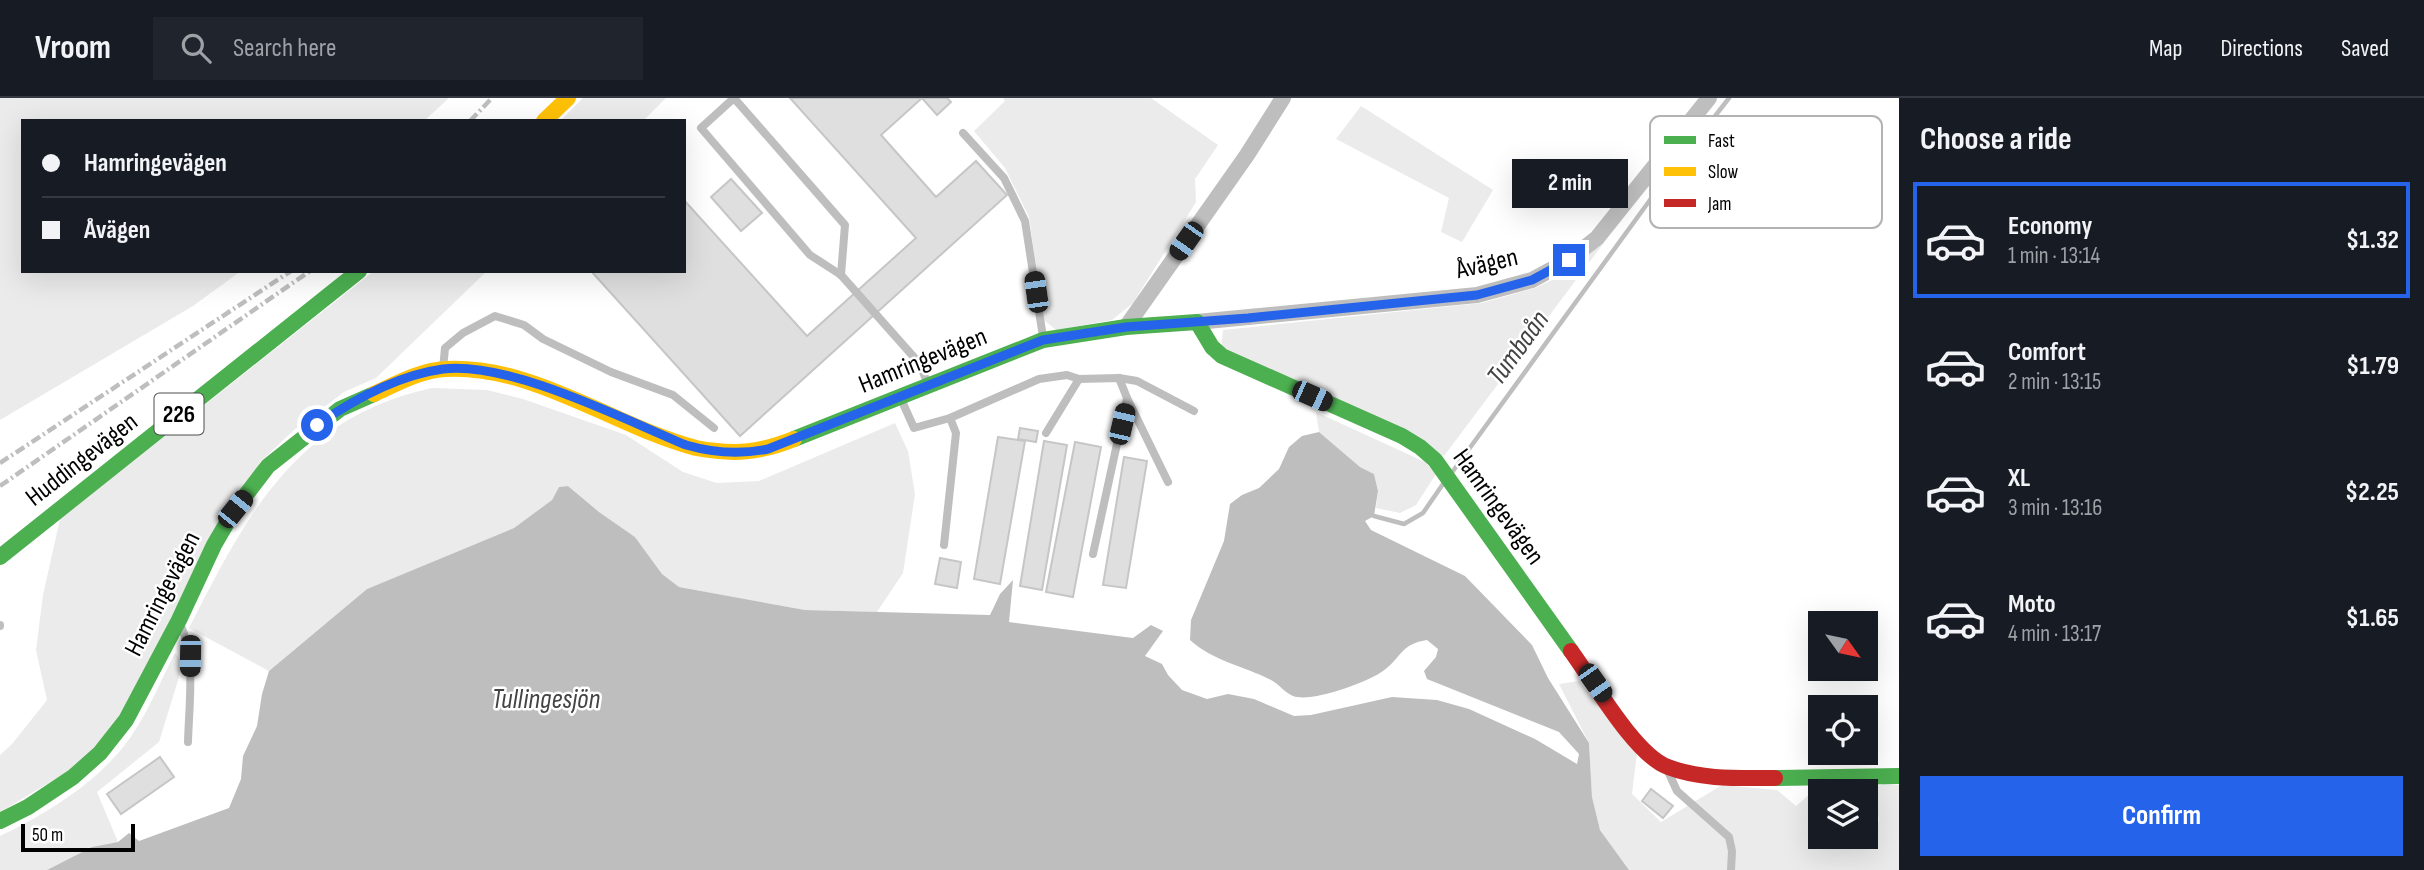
<!DOCTYPE html>
<html lang="en">
<head>
<meta charset="utf-8">
<style>
  :root { --surface:#171b24; --page:#20242c; --text:#f1f3f6; --muted:#9ea1a6; --line:#363941; --accent:#2563eb }
  body { margin:0; font-family:"Sofia Sans Condensed",sans-serif; background:var(--page); color:var(--text); height:100vh; display:flex; flex-direction:column; font-size:26px; white-space:nowrap }
  * { box-sizing:border-box; margin:0 }
  p { font-size:23px; color:var(--muted) }
  .icon { flex:none; width:38px; height:38px; fill:none; stroke:currentColor; stroke-width:2; stroke-linecap:round; stroke-linejoin:round }
  .map { position:relative; flex:1; overflow:hidden }
  .drawer { display:flex; flex-direction:column; background:var(--surface); width:525px }
  .drawer>* { flex:none }
  .guide { position:absolute; left:21px; top:21px; width:665px; height:154px; border-radius:0px; box-shadow:0 7px 28px #0002; display:grid; align-content:center; height:154px; padding:0 21px; background:var(--surface) }
  .needle { width:46px; rotate:123deg }
  .buttons { position:absolute; left:1808px; top:513px; display:grid; gap:14px }
  .buttons a { display:grid; place-items:center; width:70px; height:70px; border-radius:0px; background:var(--surface); box-shadow:0 7px 28px #0002; font-size:35px }
  .scale { position:absolute; left:21px; bottom:18px; width:114px; box-sizing:border-box; padding-left:7px; border:4px solid #000; border-top:0; font-size:19px; line-height:24px; white-space:nowrap; color:#000; -webkit-text-stroke:5px #fff; paint-order:stroke }
  .end { position:absolute; width:32px; height:32px; margin:-16px; border:9px solid #2563eb; background:#fff; box-shadow:0 0 0 4px #fff }
  .from { border-radius:50% }
  .bubble { position:absolute; height:49px; border-radius:0px; background:var(--surface); box-shadow:0 7px 28px #0002; font-size:23px; font-weight:700; line-height:49px; text-align:center }
  .car { position:absolute; width:21px; height:42px; margin:-21px -10px; border-radius:9px; box-shadow:0 0 5px 2px #0007; background:linear-gradient(#222 24%,#8ab4d8 0 40%,#222 0 76%,#8ab4d8 0 86%,#222 0) }
  .guide b { display:flex; align-items:center; gap:24px; height:66px; font-size:26px }
  .guide b+b { border-top:2px solid var(--line) }
  .guide i { width:18px; height:18px; background:var(--text) }
  ul { padding:0; list-style:none }
  li { display:flex; align-items:center; gap:21px; height:116px; margin:0 14px 10px; padding:0 7px; border:4px solid transparent; border-radius:0px }
  li div { flex:1 }
  li b { display:block; font-size:26px }
  li em { font-style:normal; font-weight:700 }
  li.on { border-color:var(--accent) }
  li>.icon { width:63px; height:63px; stroke-width:1.5 }
  h2 { padding:0 21px; font-size:32px; line-height:84px }
  .button { display:flex; gap:14px; margin-top:auto; padding:14px 21px }
  .button a { flex:1; height:80px; border-radius:0px; background:var(--accent); color:#fff; font-size:28px; font-weight:700; line-height:80px; text-align:center }
  header { display:flex; align-items:center; gap:42px; box-sizing:border-box; height:98px; padding:0 35px; background:var(--surface); border-bottom:2px solid var(--line) }
  header strong { font-size:33px }
  nav { display:flex; gap:38px; margin-inline-start:auto; font-size:24px }
  .search { width:490px; height:63px; background:var(--page); display:flex; align-items:center; gap:18px; box-sizing:border-box; padding:0 24px; border-radius:0px; color:var(--muted); font-size:26px }
  main { display:flex; flex:1; min-height:0 }
  .map>svg:first-child { display:block }
  .green { fill:#ebebeb }
  .water { fill:#bebebe }
  .lines { fill:none; stroke-linecap:round; stroke-linejoin:round }
  .stream { stroke:#bebebe; stroke-width:4.5 }
  .building { fill:#dfdfdf; stroke:#c6c6c6; stroke-width:2 }
  .lane { stroke:#bebebe; stroke-width:8 }
  .street { stroke:#bebebe; stroke-width:16 }
  .fast { stroke:#4caf50; stroke-width:16 }
  .slow { stroke:#ffc107; stroke-width:16 }
  .jam { stroke:#c62828; stroke-width:16 }
  .rail { stroke:#bebebe; stroke-width:4.5; stroke-dasharray:10 3.5 2 3.5; stroke-linecap:butt }
  .route { stroke:#2563eb; stroke-width:9 }
  .labels { text-anchor:middle; dominant-baseline:central; stroke-width:5; stroke-linejoin:round; paint-order:stroke }
  .shield { fill:#fff; stroke:#4c4c4c; stroke-width:2 }
  .shield-label { font-size:24px; font-weight:bold; fill:#000 }
  .street-label { font-size:26px; fill:#000; stroke:#fff }
  .water-label { font-size:28px; font-style:italic; fill:#434343; stroke:#fff }
  .key { fill:#fff; stroke:#b2b2b2; stroke-width:2 }
  .key-label { font-size:19px; fill:#000 }
</style>
</head>
<body>
<header>
<strong>Vroom</strong>
<div class="search"><svg class="icon" aria-label="search" viewBox="0 0 24 24"><circle cx="10" cy="10" r="6"/><path d="M15 15l6 6"/></svg>Search here</div>
<nav><a>Map</a><a>Directions</a><a>Saved</a></nav>
</header>
<main>
<div class="map">
<svg width="1899" height="772" viewBox="0 0 1899 772">
  <rect width="100%" height="100%" fill="#fff"/>
  <g class="green">
    <path d="M 0,0 L 449,0 L 424,23 L 23,23 L 23,173 L 241,173 L 193,208 L 0,322 Z"/>
    <path d="M 583,0 L 666,0 L 643,23 L 560,23 Z"/>
    <path d="M 1003,0 L 1151,0 L 1218,47 L 1195,81 L 1196,104 L 1133,205 L 1112,222 L 1056,232 L 1044,222 L 1029,119 L 1005,70 L 974,33 L 1005,3 Z"/>
    <path d="M 1361,8 L 1493,92 L 1462,144 L 1441,134 L 1449,100 L 1336,41 Z"/>
    <path d="M 1606,142 L 1444,358 L 1221,251 L 1223,232 L 1482,205 L 1535,190 L 1571,173 Z"/>
    <path d="M 374,173 L 487,173 L 376,280 L 344,294 L 294,332 L 260,364 L 119,619 L 82,665 L 0,714 L 0,657 L 12,646 L 47,602 L 36,552 L 43,497 L 60,421 Z"/>
    <path d="M 432,290 L 487,292 L 523,301 L 626,337 L 683,374 L 717,385 L 759,383 L 895,325 L 908,353 L 915,396 L 903,475 L 877,514 L 805,512 L 679,489 L 662,476 L 635,439 L 599,414 L 568,388 L 559,389 L 552,402 L 514,430 L 367,491 L 269,573 L 189,530 C 247,416 297,319 432,290 Z"/>
    <path d="M 1316,314 L 1425,364 L 1436,376 L 1416,407 L 1400,415 L 1376,410 L 1378,393 L 1374,376 L 1360,369 L 1319,334 Z"/>
    <path d="M 175,555 L 183,566 L 159,644 L 97,694 L 118,744 L 92,749 L 47,772 L 0,772 L 0,738 C 48,715 102,682 132,637 C 149,612 161,582 175,555 Z"/>
    <path d="M 1579,583 L 1637,655 L 1632,696 L 1661,724 L 1722,687 L 1777,692 L 1796,708 L 1819,688 L 1843,690 L 1843,693 L 1820,693 L 1820,738 L 1866,738 L 1866,721 L 1879,723 L 1874,689 L 1884,686 L 1899,687 L 1899,772 L 1629,772 L 1600,732 L 1592,699 L 1589,645 L 1559,586 Z"/>
  </g>
  <path class="water" d="M 1319,334 L 1360,369 L 1374,376 L 1378,393 L 1374,418 L 1365,423 L 1371,432 L 1465,478 L 1532,547 L 1548,580 L 1589,645 L 1592,699 L 1600,732 L 1629,772 L 47,772 L 92,749 L 118,744 L 129,735 L 139,743 L 229,710 L 241,681 L 243,658 L 257,628 L 262,596 L 269,573 L 367,491 L 514,430 L 552,402 L 559,389 L 568,388 L 599,414 L 635,439 L 662,476 L 679,489 L 805,512 L 990,517 L 1000,496 L 1013,482 L 1009,524 L 1133,540 L 1151,527 L 1163,533 L 1145,558 L 1162,566 L 1168,577 L 1182,592 L 1207,601 L 1228,596 L 1254,601 L 1294,618 L 1311,617 L 1392,599 L 1437,602 L 1469,611 L 1535,641 L 1577,666 L 1579,656 L 1559,634 L 1427,581 L 1424,573 L 1436,559 L 1438,551 L 1427,542 C 1399,546 1401,562 1380,575 C 1364,585 1311,605 1293,598 C 1285,595 1279,586 1271,582 C 1244,568 1213,563 1190,542 L 1191,522 L 1224,443 L 1230,406 L 1242,397 L 1259,390 L 1279,371 L 1289,349 L 1302,338 Z"/>
  <g class="lines">
    <g class="stream">
      <path d="M 1453,373 L 1650,102 L 1729,0"/>
      <path d="M 1374,418 L 1404,426 L 1423,415 L 1443,386"/>
    </g>
  </g>
  <g class="building">
    <path d="M 790,0 L 947,0 L 951,4 L 937,17 L 922,0 L 881,37 L 936,99 L 976,63 L 1007,97 L 740,338 L 591,173 L 684,173 L 684,102 L 807,238 L 916,140 Z"/>
    <path d="M 731,81 L 762,115 L 741,133 L 711,99 Z"/>
    <path d="M 1020,330 L 1038,333 L 1036,344 L 1018,341 Z"/>
    <path d="M 998,339 L 1025,343 L 1000,486 L 974,481 Z"/>
    <path d="M 1044,343 L 1067,347 L 1042,492 L 1020,488 Z"/>
    <path d="M 1075,344 L 1101,349 L 1073,499 L 1046,494 Z"/>
    <path d="M 1124,359 L 1147,363 L 1126,490 L 1103,487 Z"/>
    <path d="M 940,460 L 961,464 L 957,490 L 935,486 Z"/>
    <path d="M 160,659 L 174,679 L 121,716 L 107,696 Z"/>
    <path d="M 1651,691 L 1673,708 L 1663,720 L 1642,703 Z"/>
  </g>
  <g class="lines">
    <g class="lane">
      <path d="M 734,0 L 701,30 L 810,157 L 841,177 L 920,266 L 928,287"/>
      <path d="M 734,0 L 845,127 L 841,177"/>
      <path d="M 963,35 L 1004,80 L 1025,123 L 1043,239"/>
      <path d="M 443,271 L 445,250 L 463,235 L 495,218 L 524,227 L 543,241 L 611,274 L 673,297 L 714,330"/>
      <path d="M 1127,300 L 1168,384"/>
      <path d="M 901,301 L 914,330 L 950,320 L 1039,281 L 1067,277 L 1079,281 L 1119,280 L 1137,283 L 1194,313"/>
      <path d="M 1046,335 L 1079,281"/>
      <path d="M 944,447 L 956,335 L 950,320"/>
      <path d="M 1093,456 L 1127,300 L 1119,280"/>
      <path d="M 180,525 C 196,562 189,604 188,644"/>
      <path d="M 0,527 L 0,528"/>
      <path d="M 1667,671 L 1677,693 L 1729,739 L 1732,753 L 1731,772"/>
    </g>
    <g class="street">
      <path d="M 1197,224 L 1477,197 L 1532,182 L 1569,162 L 1597,140 L 1709,0"/>
      <path d="M 1126,229 L 1247,57 L 1283,0"/>
    </g>
    <g class="fast">
      <path d="M 794,341 L 1043,242 L 1126,229 L 1197,224 L 1212,249 L 1222,258 L 1402,338 L 1420,349 L 1435,362 L 1571,553"/>
      <path d="M 0,459 L 359,173"/>
      <path d="M 1775,680 L 1899,678"/>
      <path d="M 0,723 L 28,709 L 73,679 L 100,655 L 126,622 L 179,522 L 214,447 L 235,411 L 268,368 L 340,311 L 374,296"/>
    </g>
    <g class="slow">
      <path d="M 544,23 L 568,0"/>
      <path d="M 374,296 C 396,286 421,272 446,271 C 535,267 613,328 696,350 C 734,357 759,355 794,341"/>
    </g>
    <path class="jam" d="M 1571,553 C 1593,583 1635,657 1668,669 C 1702,682 1740,680 1775,680"/>
    <g class="rail">
      <path d="M 470,23 L 492,0"/>
      <path d="M 0,365 L 291,173"/>
      <path d="M 0,388 L 310,173"/>
    </g>
  </g>
  <g class="lines">
    <path class="route" d="M 317,327 C 353,302 399,277 443,271 C 510,263 623,321 686,347 C 714,355 739,357 768,351 L 1043,242 L 1126,229 L 1248,220 L 1477,197 L 1532,182 L 1569,162"/>
  </g>
  <g class="labels">
    <rect class="shield" x="154.5" y="295.5" width="49" height="41" rx="5"/>
    <g class="shield-label">
      <text x="179" y="316">226</text>
    </g>
    <g class="street-label">
      <text transform="translate(1487 166) rotate(-13)">Åvägen</text>
      <text transform="translate(923 263) rotate(-22)">Hamringevägen</text>
      <text transform="translate(82 362) rotate(-38)">Huddingevägen</text>
      <text transform="translate(1498 409) rotate(54)">Hamringevägen</text>
      <text transform="translate(163 496) rotate(-63)">Hamringevägen</text>
    </g>
    <g class="water-label">
      <text transform="translate(1518 250) rotate(-54)">Tumbaån</text>
      <text x="546" y="601">Tullingesjön</text>
    </g>
  </g>
  <rect x="1650" y="18" width="232" height="112" rx="10" class="key"/>
  <rect x="1664" y="38" width="32" height="8" fill="#4caf50"/>
  <rect x="1664" y="69" width="32" height="9" fill="#ffc107"/>
  <rect x="1664" y="101" width="32" height="8" fill="#c62828"/>
  <g class="key-label">
    <text x="1708" y="49">Fast</text>
    <text x="1708" y="80">Slow</text>
    <text x="1708" y="112">Jam</text>
  </g>
</svg>
<div class="buttons">
<a><svg class="needle" viewBox="-14 -14 28 28"><path d="M0-13l5 13h-10z" fill="#e53935"/><path d="M0 13l5-13h-10z" fill="#9ea1a6"/></svg></a>
<a><svg class="icon" aria-label="locate" viewBox="0 0 24 24"><circle cx="12" cy="12" r="6"/><path d="M12 2v4M12 18v4M2 12h4M18 12h4"/></svg></a>
<a><svg class="icon" aria-label="layers" viewBox="0 0 24 24"><path d="M12 4l9 5-9 5-9-5zM3 14l9 5 9-5"/></svg></a>
</div>
<div class="scale">50 m</div>
<i class="end from" style="left:317px;top:327px"></i>
<i class="end" style="left:1569px;top:162px"></i>
<div class="bubble" style="left:1512px;top:61px;width:116px">2 min</div>
<i class="car" style="left:1186px;top:143px;rotate:215deg"></i>
<i class="car" style="left:1036px;top:194px;rotate:352deg"></i>
<i class="car" style="left:1312px;top:298px;rotate:114deg"></i>
<i class="car" style="left:1122px;top:326px;rotate:13deg"></i>
<i class="car" style="left:235px;top:411px;rotate:39deg"></i>
<i class="car" style="left:190px;top:558px;rotate:181deg"></i>
<i class="car" style="left:1595px;top:585px;rotate:145deg"></i>
<div class="guide">
<b><i class="from"></i>Hamringevägen</b>
<b><i></i>Åvägen</b>
</div>
</div>
<section class="drawer">
<h2>Choose a ride</h2>
<ul>
<li class="on"><svg class="icon" aria-label="car" viewBox="0 0 24 24"><path d="M5 17H2v-5l4-1 3-4h7l3 4 3 1v5h-3M9 17h6M6 11h13"/><circle cx="7" cy="17" r="2"/><circle cx="17" cy="17" r="2"/></svg><div><b>Economy</b><p>1 min · 13:14</p></div><em>$1.32</em></li>
<li><svg class="icon" aria-label="car" viewBox="0 0 24 24"><path d="M5 17H2v-5l4-1 3-4h7l3 4 3 1v5h-3M9 17h6M6 11h13"/><circle cx="7" cy="17" r="2"/><circle cx="17" cy="17" r="2"/></svg><div><b>Comfort</b><p>2 min · 13:15</p></div><em>$1.79</em></li>
<li><svg class="icon" aria-label="car" viewBox="0 0 24 24"><path d="M5 17H2v-5l4-1 3-4h7l3 4 3 1v5h-3M9 17h6M6 11h13"/><circle cx="7" cy="17" r="2"/><circle cx="17" cy="17" r="2"/></svg><div><b>XL</b><p>3 min · 13:16</p></div><em>$2.25</em></li>
<li><svg class="icon" aria-label="car" viewBox="0 0 24 24"><path d="M5 17H2v-5l4-1 3-4h7l3 4 3 1v5h-3M9 17h6M6 11h13"/><circle cx="7" cy="17" r="2"/><circle cx="17" cy="17" r="2"/></svg><div><b>Moto</b><p>4 min · 13:17</p></div><em>$1.65</em></li>
</ul>
<div class="button"><a>Confirm</a></div>
</section>
</main>
</body>
</html>
